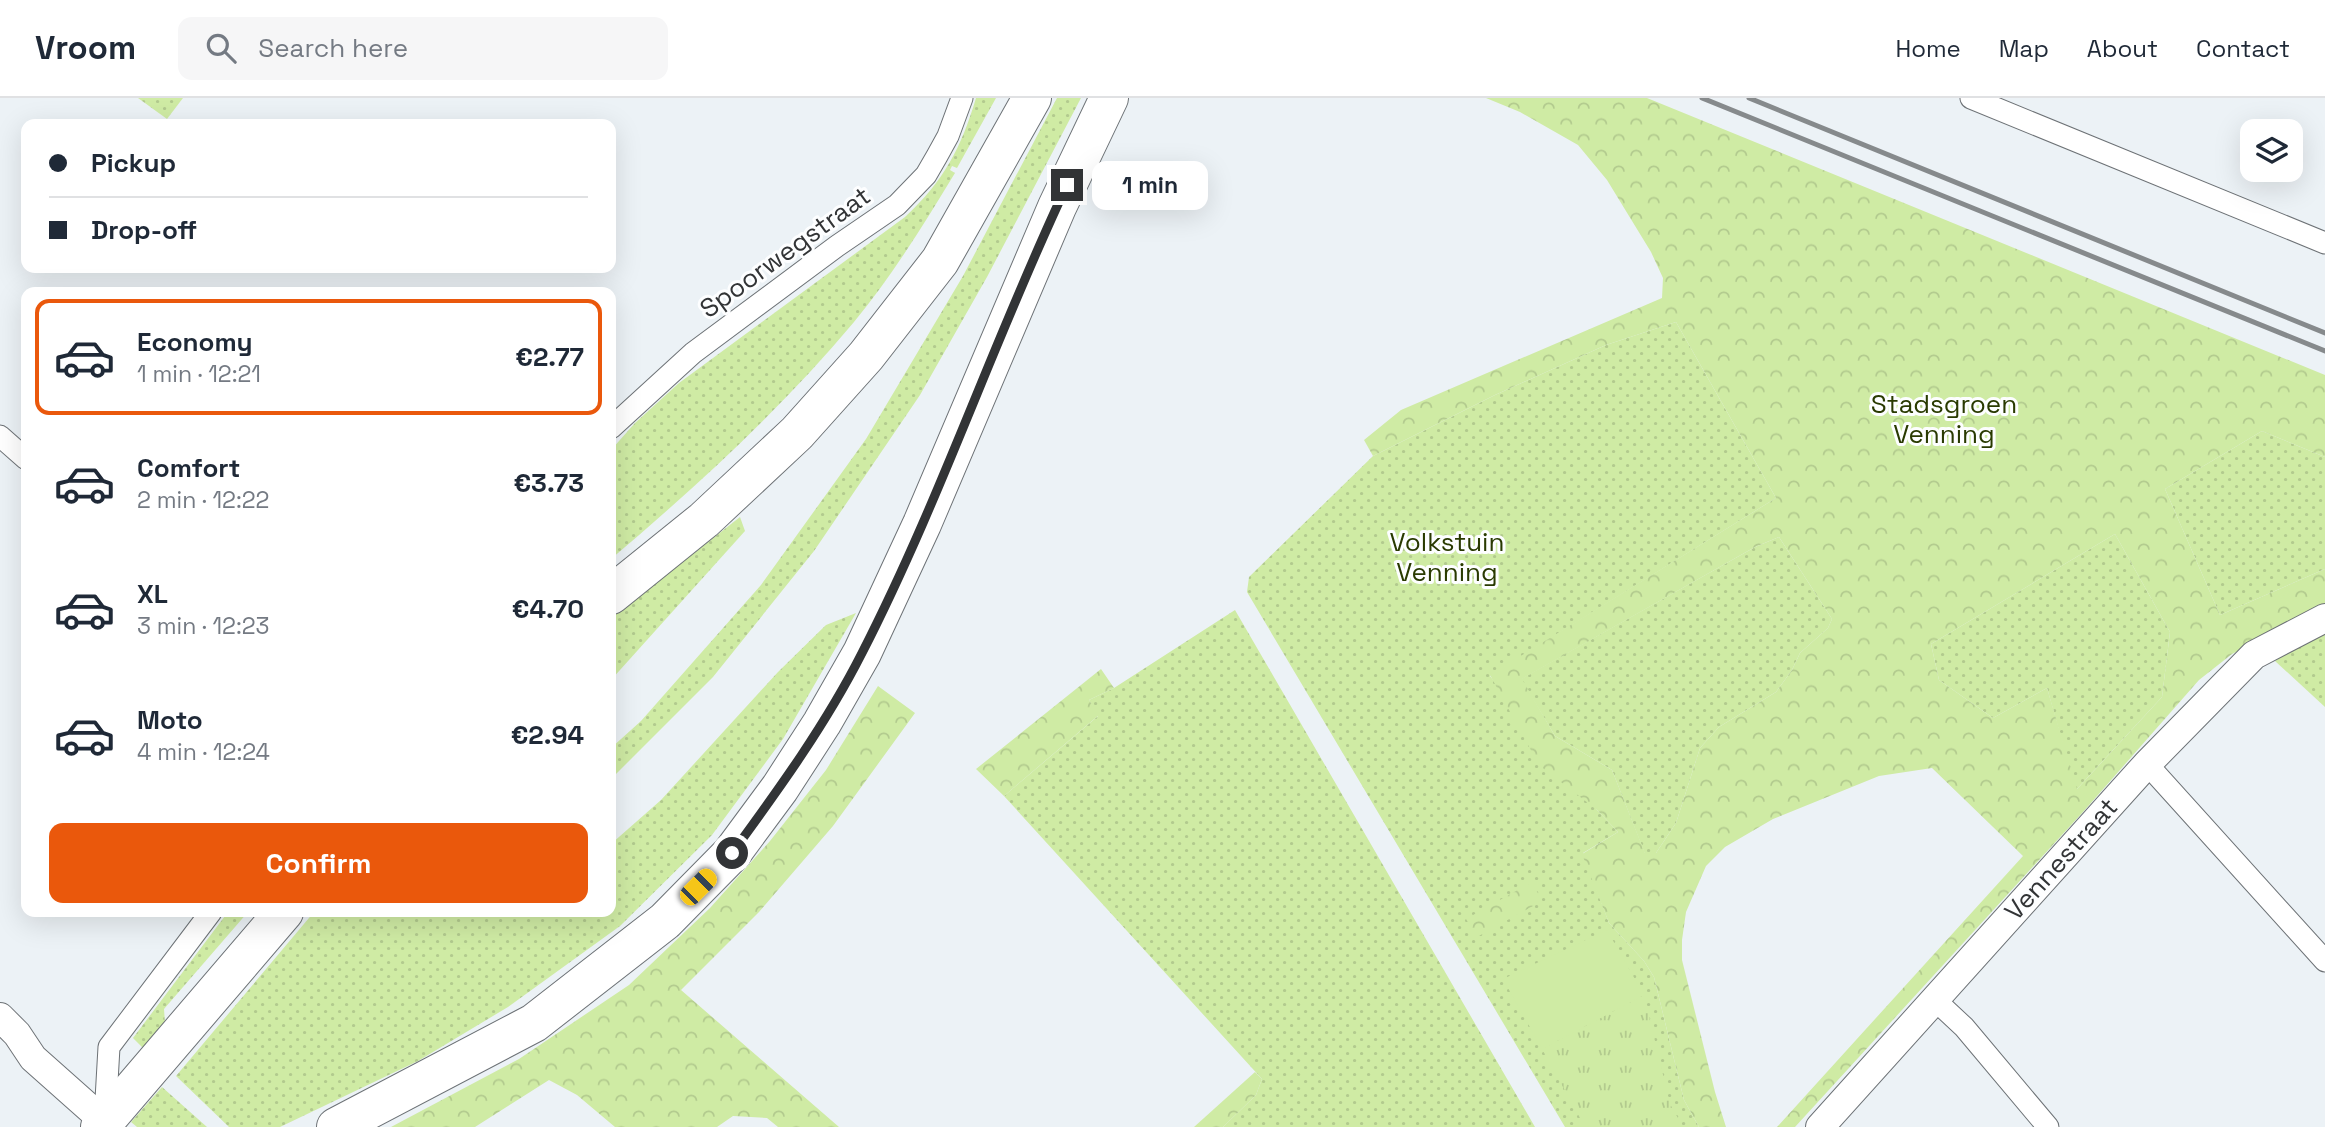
<!DOCTYPE html>
<html lang="en">
<head>
<meta charset="utf-8">
<style>
  :root { --surface:#fff; --page:#f6f6f7; --text:#1f2937; --muted:#747a83; --line:#e0e1e3; --accent:#ea580c }
  body { margin:0; font-family:"Space Grotesk",sans-serif; background:var(--page); color:var(--text); height:100vh; display:flex; flex-direction:column; font-size:26px; white-space:nowrap }
  * { box-sizing:border-box; margin:0 }
  p { font-size:23px; color:var(--muted) }
  .icon { flex:none; width:38px; height:38px; fill:none; stroke:currentColor; stroke-width:2; stroke-linecap:round; stroke-linejoin:round }
  .map { position:relative; flex:1; overflow:hidden }
  .panel { position:absolute; left:21px; top:189px; width:595px; height:630px; display:flex; flex-direction:column; background:var(--surface); border-radius:14px; box-shadow:0 7px 28px #0002 }
  .panel>* { flex:none }
  .hud { position:absolute; left:21px; top:21px; width:595px; height:154px; border-radius:14px; box-shadow:0 7px 28px #0002; display:grid; align-content:center; height:154px; padding:0 28px; background:var(--surface) }
  .tools { position:absolute; left:2240px; top:21px; display:grid; gap:14px }
  .tools a { display:grid; place-items:center; width:63px; height:63px; border-radius:14px; background:var(--surface); box-shadow:0 7px 28px #0002; font-size:35px }
  .end { position:absolute; width:32px; height:32px; margin:-16px; border:9px solid #323436; background:#fff; box-shadow:0 0 0 4px #fff }
  .from { border-radius:50% }
  .bubble { position:absolute; height:49px; border-radius:14px; background:var(--surface); box-shadow:0 7px 28px #0002; font-size:23px; font-weight:700; line-height:49px; text-align:center }
  .car { position:absolute; width:21px; height:42px; margin:-21px -10px; border-radius:9px; box-shadow:0 0 5px 2px #0007; background:linear-gradient(#f5c518 24%,#345 0 40%,#f5c518 0 76%,#345 0 86%,#f5c518 0) }
  .hud b { display:flex; align-items:center; gap:24px; height:66px; font-size:26px }
  .hud b+b { border-top:2px solid var(--line) }
  .hud i { width:18px; height:18px; background:var(--text) }
  ul { padding:12px 0 0; list-style:none }
  li { display:flex; align-items:center; gap:21px; height:116px; margin:0 14px 10px; padding:0 14px; border:4px solid transparent; border-radius:14px }
  li div { flex:1 }
  li b { display:block; font-size:26px }
  li em { font-style:normal; font-weight:700 }
  li.active { border-color:var(--accent) }
  li>.icon { width:63px; height:63px; stroke-width:1.5 }
  .cta { display:flex; gap:14px; margin-top:auto; padding:14px 28px }
  .cta a { flex:1; height:80px; border-radius:14px; background:var(--accent); color:#fff; font-size:28px; font-weight:700; line-height:80px; text-align:center }
  header { display:flex; align-items:center; gap:42px; box-sizing:border-box; height:98px; padding:0 35px; background:var(--surface); border-bottom:2px solid var(--line) }
  header strong { font-size:33px }
  nav { display:flex; gap:38px; margin-inline-start:auto; font-size:24px }
  .search { width:490px; height:63px; background:var(--page); display:flex; align-items:center; gap:18px; box-sizing:border-box; padding:0 24px; border-radius:14px; color:var(--muted); font-size:26px }
  .map>svg:first-child { display:block }
  .grass { fill:url(#grass-dots) }
  .forest { fill:url(#forest-crowns); fill-rule:evenodd }
  .park { fill:url(#park-tufts) }
  .pitch { fill:#cfeba4 }
  .lines { fill:none; stroke-linecap:round; stroke-linejoin:round }
  .minor-casing { stroke:#6d7276; stroke-width:23 }
  .tertiary-casing { stroke:#6d7276; stroke-width:30 }
  .motorway-casing { stroke:#6d7276; stroke-width:40 }
  .minor { stroke:#fff; stroke-width:21 }
  .tertiary { stroke:#fff; stroke-width:28 }
  .motorway { stroke:#fff; stroke-width:38 }
  .rail { stroke:#868a8c; stroke-width:5 }
  .route { stroke:#323436; stroke-width:9 }
  .labels { text-anchor:middle; dominant-baseline:central; stroke-width:6; stroke-linejoin:round; paint-order:stroke }
  .street-label { font-size:26px; fill:#323436; stroke:#fdfeff }
  .park-label { font-size:26px; fill:#293a01; stroke:#fdfeff }
</style>
</head>
<body>
<header>
<strong>Vroom</strong>
<div class="search"><svg class="icon" aria-label="search" viewBox="0 0 24 24"><circle cx="10" cy="10" r="6"/><path d="M15 15l6 6"/></svg>Search here</div>
<nav><a>Home</a><a>Map</a><a>About</a><a>Contact</a></nav>
</header>
<div class="map">
<svg width="2325" height="1029" viewBox="0 0 2325 1029">
  <defs>
    <pattern id="grass-dots" width="8" height="8" patternUnits="userSpaceOnUse" patternTransform="scale(1.75)"><rect width="8" height="8" fill="#cfeba4"/><path d="M2 2h.1M6 6h.1" fill="none" stroke="#b2ca8e" stroke-width="1.8" stroke-linecap="round"/></pattern>
    <pattern id="forest-crowns" width="20" height="18" patternUnits="userSpaceOnUse" patternTransform="scale(1.75)"><rect width="20" height="18" fill="#cfeba4"/><path d="M2 6a3 3 0 1 1 6 0M12 15a3 3 0 1 1 6 0" fill="none" stroke="#b2ca8e"/></pattern>
    <pattern id="park-tufts" width="24" height="20" patternUnits="userSpaceOnUse" patternTransform="scale(1.75)"><rect width="24" height="20" fill="#cfeba4"/><path d="M3 7l-1-3M5 7V3M7 7l1-3M15 17l-1-3M17 17v-4M19 17l1-3" fill="none" stroke="#b2ca8e"/></pattern>
  </defs>
  <rect width="100%" height="100%" fill="#ecf2f6"/>
  <g class="grass">
    <path d="M 138,0 L 183,0 L 167,21 Z"/>
    <path d="M 976,0 L 996,0 L 957,70 L 952,68 L 950,72 L 955,75 C 924,126 892,178 854,224 C 781,311 697,388 611,461 L 611,352 L 635,325 L 679,285 L 905,119 C 944,83 961,50 976,0 Z"/>
    <path d="M 1057,0 L 1081,0 L 987,179 L 920,297 L 814,453 L 713,579 L 611,681 L 611,650 L 641,623 L 761,487 L 866,341 L 963,178 Z"/>
    <path d="M 1676,224 L 1776,400 L 1490,578 L 1597,712 L 1618,734 L 1583,755 L 1609,825 L 1644,863 L 1654,879 L 1684,1002 L 1699,1029 L 1565,1029 L 1247,494 L 1249,479 L 1373,358 L 1495,297 L 1606,247 Z"/>
    <path d="M 2262,333 L 2325,359 L 2325,471 L 2220,517 L 2165,391 Z"/>
    <path d="M 740,419 L 745,433 L 611,582 L 611,520 Z"/>
    <path d="M 2115,436 L 2170,534 L 2162,599 L 2076,692 L 2047,590 L 1993,620 L 1939,582 L 1931,546 Z"/>
    <path d="M 1779,439 L 1832,521 L 1828,530 L 1800,555 L 1792,572 L 1776,594 L 1719,629 L 1700,650 L 1676,725 L 1656,755 L 1645,756 L 1612,672 L 1555,638 L 1521,581 L 1755,449 Z"/>
    <path d="M 1235,512 L 1535,1029 L 1223,1029 L 1256,997 L 1262,981 L 1004,698 L 1098,618 L 1089,602 L 1114,590 Z"/>
    <path d="M 856,515 L 783,641 L 712,737 L 620,828 L 508,909 L 418,963 L 280,1029 L 229,1029 L 176,978 L 314,814 L 611,814 L 611,746 L 661,702 L 778,574 L 826,527 Z"/>
    <path d="M 2325,532 L 2325,609 L 2275,563 L 2308,540 Z"/>
    <path d="M 228,814 L 248,814 L 164,911 L 165,925 L 143,950 L 133,940 Z"/>
    <path d="M 162,989 L 207,1029 L 137,1029 L 131,1024 Z"/>
  </g>
  <g class="forest">
    <path d="M 1486,0 L 1647,0 L 2325,277 L 2325,359 L 2262,333 L 2165,391 L 2220,517 L 2325,471 L 2325,509 L 2232,556 L 2199,582 L 2083,714 L 1795,1029 L 1777,1029 L 2023,758 L 1932,670 L 1879,678 L 1773,721 L 1725,749 L 1706,768 L 1686,814 L 1682,842 L 1682,862 L 1715,994 L 1726,1029 L 1699,1029 L 1684,1002 L 1654,879 L 1644,863 L 1609,825 L 1582,756 L 1618,734 L 1597,712 L 1539,667 L 1490,577 L 1776,400 L 1676,224 L 1606,247 L 1495,297 L 1373,358 L 1364,342 L 1401,312 L 1662,200 L 1663,180 L 1651,154 L 1607,82 L 1578,47 L 1520,14 ZM 2115,436 L 2170,534 L 2162,599 L 2077,691 L 2047,590 L 1993,620 L 1939,582 L 1931,546 ZM 1779,439 L 1832,521 L 1828,530 L 1800,555 L 1792,572 L 1776,594 L 1719,629 L 1700,650 L 1676,725 L 1656,755 L 1645,755 L 1612,672 L 1555,638 L 1522,581 L 1755,449 Z"/>
    <path d="M 1101,571 L 1114,590 L 1089,602 L 1099,617 L 1004,698 L 976,671 Z"/>
    <path d="M 878,588 L 915,615 L 833,728 L 759,814 L 681,892 L 839,1029 L 778,1029 L 767,1020 L 733,1018 L 717,1029 L 615,1029 L 577,997 L 549,982 L 475,1029 L 391,1029 L 519,961 L 629,887 L 710,810 L 770,743 L 826,672 Z"/>
    <path d="M 1532,784 L 1542,803 L 1477,839 L 1466,821 Z"/>
    <path d="M 1255,974 L 1262,981 L 1256,997 L 1223,1029 L 1194,1029 Z"/>
  </g>
  <path class="park" d="M 1644,897 L 1670,1006 L 1683,1029 L 1585,1029 L 1542,951 Z"/>
  <path class="pitch" d="M 1607,832 L 1644,897 L 1542,951 L 1503,881 Z"/>
  <g class="lines">
    <g class="minor-casing">
      <g id="minor">
        <path d="M 1971,0 L 2325,145"/>
        <path d="M 611,330 L 693,255 L 837,148 L 897,107 L 926,77 L 937,58 L 948,38 L 962,0"/>
        <path d="M 0,338 L 26,361"/>
        <path d="M 2147,666 L 2325,863"/>
        <path d="M 1935,902 L 1964,929 L 2048,1029"/>
        <path d="M 105,1019 L 109,949 L 211,814"/>
      </g>
    </g>
    <g class="tertiary-casing">
      <g id="tertiary">
        <path d="M 0,919 L 17,936 L 33,960 L 105,1024"/>
        <path d="M 1820,1029 L 2147,666 L 2254,557 L 2325,520"/>
      </g>
    </g>
    <g class="motorway-casing">
      <g id="motorway">
        <path d="M 611,497 L 704,422 L 797,335 L 866,258 L 940,163 L 1032,0"/>
        <path d="M 100,1029 L 284,814"/>
        <path d="M 336,1029 L 534,925 L 665,823 L 732,755 L 780,690 L 822,625 L 862,555 L 922,426 L 1057,109 L 1109,0"/>
      </g>
    </g>
    <use href="#minor" class="minor"/>
    <use href="#tertiary" class="tertiary"/>
    <use href="#motorway" class="motorway"/>
    <g class="rail">
      <path d="M 1702,0 L 2325,253"/>
      <path d="M 1749,0 L 2325,235"/>
    </g>
  </g>
  <g class="lines">
    <path class="route" d="M 732,755 C 779,691 826,626 862,555 C 940,403 994,241 1067,87"/>
  </g>
  <g class="labels">
    <g class="street-label">
      <text transform="translate(785 154) rotate(-36)">Spoorwegstraat</text>
      <text transform="translate(2061 761) rotate(-48)">Vennestraat</text>
    </g>
    <g class="park-label">
      <text x="1944" y="306">Stadsgroen<tspan x="1944" dy="30">Venning</tspan></text>
      <text x="1447" y="444">Volkstuin<tspan x="1447" dy="30">Venning</tspan></text>
    </g>
  </g>
</svg>
<div class="tools">
<a><svg class="icon" aria-label="layers" viewBox="0 0 24 24"><path d="M12 4l9 5-9 5-9-5zM3 14l9 5 9-5"/></svg></a>
</div>
<i class="end from" style="left:732px;top:755px"></i>
<i class="end" style="left:1067px;top:87px"></i>
<div class="bubble" style="left:1092px;top:63px;width:116px">1 min</div>
<i class="car" style="left:698px;top:789px;rotate:45deg"></i>
<div class="hud">
<b><i class="from"></i>Pickup</b>
<b><i></i>Drop-off</b>
</div>
<section class="panel">
<ul>
<li class="active"><svg class="icon" aria-label="car" viewBox="0 0 24 24"><path d="M5 17H2v-5l4-1 3-4h7l3 4 3 1v5h-3M9 17h6M6 11h13"/><circle cx="7" cy="17" r="2"/><circle cx="17" cy="17" r="2"/></svg><div><b>Economy</b><p>1 min · 12:21</p></div><em>€2.77</em></li>
<li><svg class="icon" aria-label="car" viewBox="0 0 24 24"><path d="M5 17H2v-5l4-1 3-4h7l3 4 3 1v5h-3M9 17h6M6 11h13"/><circle cx="7" cy="17" r="2"/><circle cx="17" cy="17" r="2"/></svg><div><b>Comfort</b><p>2 min · 12:22</p></div><em>€3.73</em></li>
<li><svg class="icon" aria-label="car" viewBox="0 0 24 24"><path d="M5 17H2v-5l4-1 3-4h7l3 4 3 1v5h-3M9 17h6M6 11h13"/><circle cx="7" cy="17" r="2"/><circle cx="17" cy="17" r="2"/></svg><div><b>XL</b><p>3 min · 12:23</p></div><em>€4.70</em></li>
<li><svg class="icon" aria-label="car" viewBox="0 0 24 24"><path d="M5 17H2v-5l4-1 3-4h7l3 4 3 1v5h-3M9 17h6M6 11h13"/><circle cx="7" cy="17" r="2"/><circle cx="17" cy="17" r="2"/></svg><div><b>Moto</b><p>4 min · 12:24</p></div><em>€2.94</em></li>
</ul>
<div class="cta"><a>Confirm</a></div>
</section>
</div>
</body>
</html>
